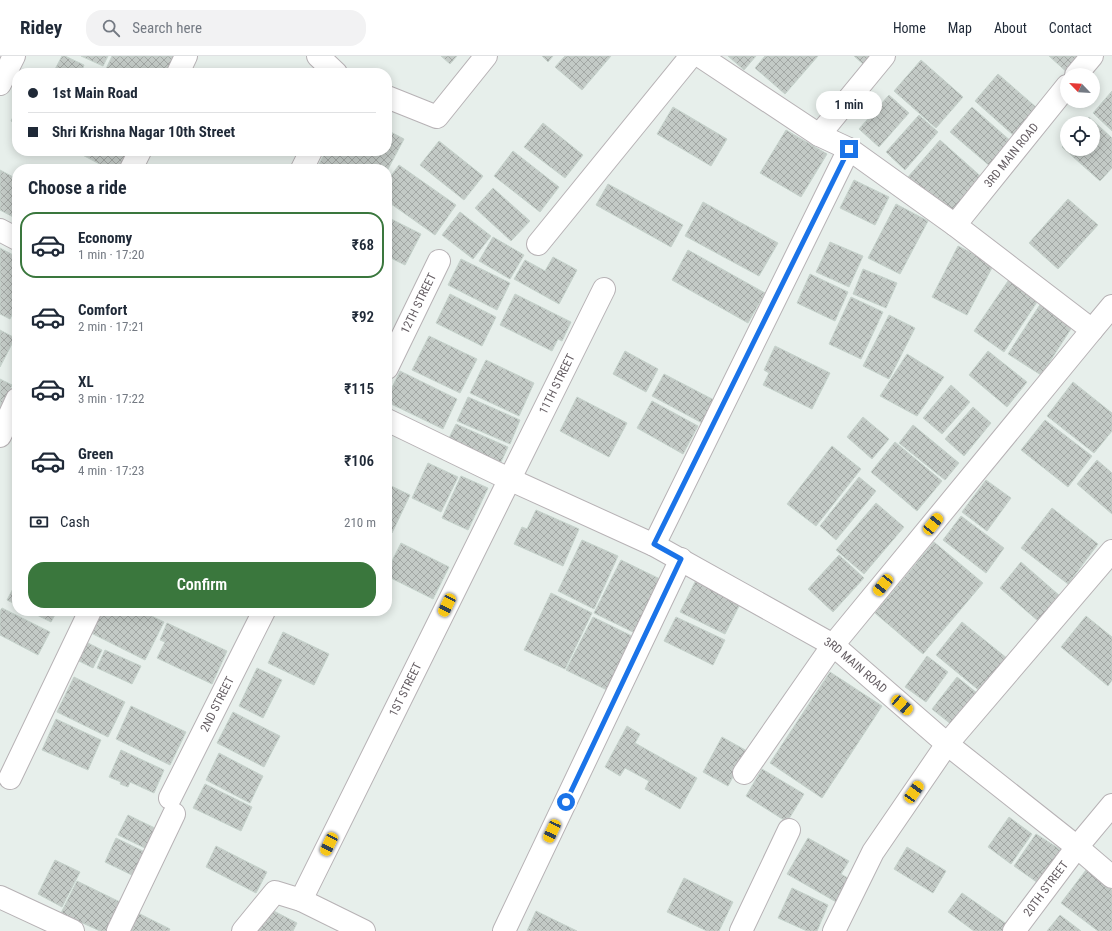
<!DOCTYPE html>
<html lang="en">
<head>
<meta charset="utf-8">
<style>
  :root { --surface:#fff; --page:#f2f2f3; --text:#1f2937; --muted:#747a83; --line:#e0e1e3; --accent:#3a773d }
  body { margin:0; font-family:"Roboto Condensed",sans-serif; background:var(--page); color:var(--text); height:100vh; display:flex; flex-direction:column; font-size:15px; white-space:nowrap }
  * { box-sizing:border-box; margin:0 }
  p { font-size:13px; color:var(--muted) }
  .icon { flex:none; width:22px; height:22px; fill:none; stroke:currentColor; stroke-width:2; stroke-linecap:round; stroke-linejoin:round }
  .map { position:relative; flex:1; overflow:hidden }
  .panel { position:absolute; left:12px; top:108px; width:380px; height:452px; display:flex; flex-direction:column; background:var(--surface); border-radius:16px; box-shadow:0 2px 10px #0003 }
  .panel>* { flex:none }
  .top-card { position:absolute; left:12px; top:12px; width:380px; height:88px; border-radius:16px; box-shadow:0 2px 10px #0003; display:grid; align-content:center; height:88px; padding:0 16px; background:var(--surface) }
  .needle { width:26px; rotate:295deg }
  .controls { position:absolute; left:1060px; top:12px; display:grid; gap:8px }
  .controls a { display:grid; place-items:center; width:40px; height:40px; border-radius:50%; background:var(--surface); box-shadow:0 2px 10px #0003; font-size:20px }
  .end { position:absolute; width:18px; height:18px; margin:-9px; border:5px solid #1a73e8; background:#fff; box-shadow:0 0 0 2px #fff }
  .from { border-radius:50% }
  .bubble { position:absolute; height:28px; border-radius:14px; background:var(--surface); box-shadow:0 2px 10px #0003; font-size:13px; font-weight:600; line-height:28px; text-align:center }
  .car { position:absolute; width:12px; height:24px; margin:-12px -6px; border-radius:5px; box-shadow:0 0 3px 1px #0007; background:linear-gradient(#f5c518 24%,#345 0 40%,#f5c518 0 76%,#345 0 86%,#f5c518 0) }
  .top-card b { display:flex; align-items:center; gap:14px; height:38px; font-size:15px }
  .top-card b+b { border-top:1px solid var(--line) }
  .top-card i { width:10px; height:10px; background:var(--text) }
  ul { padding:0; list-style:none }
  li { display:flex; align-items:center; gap:12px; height:66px; margin:0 8px 6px; padding:0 8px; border:2px solid transparent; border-radius:16px }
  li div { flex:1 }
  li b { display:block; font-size:15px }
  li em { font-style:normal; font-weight:600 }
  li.on { border-color:var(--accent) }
  li>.icon { width:36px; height:36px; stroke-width:1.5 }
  h2 { padding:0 16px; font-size:18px; line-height:48px }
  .pay { display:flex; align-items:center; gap:10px; height:44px; padding:0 16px; font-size:15px }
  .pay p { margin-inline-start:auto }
  .action { display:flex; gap:8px; margin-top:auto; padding:8px 16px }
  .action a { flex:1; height:46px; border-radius:16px; background:var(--accent); color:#fff; font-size:16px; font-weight:600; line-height:46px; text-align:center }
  header { display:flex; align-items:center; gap:24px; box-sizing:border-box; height:56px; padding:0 20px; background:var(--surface); border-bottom:1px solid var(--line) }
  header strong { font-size:19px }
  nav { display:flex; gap:22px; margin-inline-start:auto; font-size:14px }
  .search { width:280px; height:36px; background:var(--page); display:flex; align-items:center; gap:10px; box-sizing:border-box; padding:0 14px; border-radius:16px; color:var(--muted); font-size:15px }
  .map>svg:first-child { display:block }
  .building { fill:url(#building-cross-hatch); stroke:#c6d3cc }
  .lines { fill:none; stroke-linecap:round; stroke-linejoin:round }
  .minor-casing { stroke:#b7b2b5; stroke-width:24 }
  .tertiary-casing { stroke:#b7b2b5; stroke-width:24 }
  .minor { stroke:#fff; stroke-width:22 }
  .tertiary { stroke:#fff; stroke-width:22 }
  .route { stroke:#1a73e8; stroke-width:5 }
  .labels { text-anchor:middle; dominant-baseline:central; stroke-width:4; stroke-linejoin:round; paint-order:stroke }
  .street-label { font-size:12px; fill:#655e63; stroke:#fff }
</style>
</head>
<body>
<header>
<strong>Ridey</strong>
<div class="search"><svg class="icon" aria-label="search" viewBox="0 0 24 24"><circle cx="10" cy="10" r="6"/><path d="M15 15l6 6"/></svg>Search here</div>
<nav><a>Home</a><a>Map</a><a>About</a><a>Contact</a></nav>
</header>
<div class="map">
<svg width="1112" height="875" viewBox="0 0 1112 875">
  <defs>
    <pattern id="building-cross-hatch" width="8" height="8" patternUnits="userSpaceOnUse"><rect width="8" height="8" fill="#c3cac6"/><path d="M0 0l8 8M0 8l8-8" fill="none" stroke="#a2a7a4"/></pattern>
  </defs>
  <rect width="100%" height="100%" fill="#e7efeb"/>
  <g class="building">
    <path d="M 62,0 L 65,0 L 84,9 L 81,17 L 53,17 Z"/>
    <path d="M 81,0 L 108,0 L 103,10 Z"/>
    <path d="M 112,0 L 180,0 L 172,17 L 111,17 L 105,15 Z"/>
    <path d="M 441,0 L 457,0 L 450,8 Z"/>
    <path d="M 542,0 L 553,0 L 548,6 Z"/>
    <path d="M 565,0 L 611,0 L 582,34 L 555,11 Z"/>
    <path d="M 728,0 L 756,0 L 744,14 Z"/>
    <path d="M 765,0 L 818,0 L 785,38 L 755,12 Z"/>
    <path d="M 854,0 L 870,0 L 863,8 Z"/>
    <path d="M 1049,0 L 1087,0 L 1070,19 Z"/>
    <path d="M 921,4 L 963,41 L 936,72 L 894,35 Z"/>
    <path d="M 998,18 L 1037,52 L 1013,79 L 975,45 Z"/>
    <path d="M 1112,35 L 1112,75 L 1093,57 Z"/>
    <path d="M 889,39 L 909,57 L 879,91 L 859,73 Z"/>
    <path d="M 673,51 L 727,83 L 711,110 L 657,78 Z"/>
    <path d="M 972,51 L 1013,87 L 991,111 L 950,76 Z"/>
    <path d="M 17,53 L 17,68 L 11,65 Z"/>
    <path d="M 919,59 L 938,76 L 905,114 L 886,96 Z"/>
    <path d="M 1089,61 L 1112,82 L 1112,112 L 1100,125 L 1062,91 L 1067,86 L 1067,93 L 1093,93 L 1093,67 L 1083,67 Z"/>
    <path d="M 543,67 L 583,99 L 565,122 L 524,91 Z"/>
    <path d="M 387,74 L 404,83 L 387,115 L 387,113 L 322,113 L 318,110 L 326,95 L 387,95 Z"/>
    <path d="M 786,74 L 827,98 L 801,141 L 760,117 Z"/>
    <path d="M 940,84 L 986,125 L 954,161 L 908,121 Z"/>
    <path d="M 439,85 L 483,120 L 464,144 L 420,109 Z"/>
    <path d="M 75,95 L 134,95 L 124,113 L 109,113 Z"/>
    <path d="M 513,95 L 559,131 L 540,156 L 494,120 Z"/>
    <path d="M 399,109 L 456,149 L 435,179 L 387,145 L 387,125 Z"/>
    <path d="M 0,114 L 17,123 L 17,163 L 0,154 Z"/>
    <path d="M 854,124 L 889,141 L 875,169 L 840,152 Z"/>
    <path d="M 608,128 L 683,169 L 671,191 L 596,149 Z"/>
    <path d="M 493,132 L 530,165 L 511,185 L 475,152 Z"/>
    <path d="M 1068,143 L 1098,169 L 1058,213 L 1029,187 Z"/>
    <path d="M 703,146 L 778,187 L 759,220 L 685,180 Z"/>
    <path d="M 896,148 L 928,165 L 900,218 L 868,202 Z"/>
    <path d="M 460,156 L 491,180 L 473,203 L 442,179 Z"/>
    <path d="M 387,161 L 421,178 L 405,209 L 387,200 Z"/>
    <path d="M 493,181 L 524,199 L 510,223 L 479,205 Z"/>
    <path d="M 830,186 L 863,200 L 849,231 L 816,216 Z"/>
    <path d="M 958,190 L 994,208 L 967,259 L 932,241 Z"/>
    <path d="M 0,192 L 17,201 L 17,248 L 10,263 L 0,258 Z"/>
    <path d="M 688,194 L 765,237 L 748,267 L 672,224 Z"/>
    <path d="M 553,201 L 577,214 L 559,248 L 514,223 L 525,204 L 545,215 Z"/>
    <path d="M 461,203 L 510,227 L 497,254 L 448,229 Z"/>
    <path d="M 863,213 L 897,227 L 886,252 L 853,238 Z"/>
    <path d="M 810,218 L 848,236 L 835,265 L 797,247 Z"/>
    <path d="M 1010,222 L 1039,243 L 1004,296 L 974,275 Z"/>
    <path d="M 450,238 L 496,261 L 482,290 L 436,267 Z"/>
    <path d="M 515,238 L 571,266 L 562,285 L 558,283 L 552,295 L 500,269 Z"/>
    <path d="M 851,241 L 883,256 L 861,303 L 829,288 Z"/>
    <path d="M 1043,244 L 1076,265 L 1041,319 L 1008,298 Z"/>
    <path d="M 889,259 L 915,272 L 889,323 L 863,310 Z"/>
    <path d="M 0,274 L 15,282 L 0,311 Z"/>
    <path d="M 429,280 L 477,303 L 460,337 L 412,314 Z"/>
    <path d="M 775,290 L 830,317 L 812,353 L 763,329 L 769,317 L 764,314 Z"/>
    <path d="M 625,295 L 658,313 L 646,336 L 613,318 Z"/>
    <path d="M 988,295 L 1027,326 L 1007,351 L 969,319 Z"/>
    <path d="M 907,298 L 944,321 L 917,360 L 880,340 Z"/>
    <path d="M 486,304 L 534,327 L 519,360 L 470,337 Z"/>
    <path d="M 400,315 L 457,343 L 443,373 L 387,346 L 387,342 Z"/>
    <path d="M 664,318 L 714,344 L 702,367 L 652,340 Z"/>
    <path d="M 0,323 L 12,329 L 0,353 Z"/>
    <path d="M 1073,326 L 1112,357 L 1112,375 L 1094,397 L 1047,360 Z"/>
    <path d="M 951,329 L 970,346 L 942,378 L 923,362 Z"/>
    <path d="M 468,341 L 520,364 L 510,388 L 457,365 Z"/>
    <path d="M 577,341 L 627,367 L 609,401 L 560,375 Z"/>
    <path d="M 652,345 L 698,370 L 683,398 L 637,372 Z"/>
    <path d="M 973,351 L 991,367 L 964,400 L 945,383 Z"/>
    <path d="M 863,361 L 889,383 L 872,403 L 847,381 Z"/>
    <path d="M 1045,364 L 1092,400 L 1068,431 L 1021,394 Z"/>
    <path d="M 456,368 L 508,391 L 500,408 L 448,384 Z"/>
    <path d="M 913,369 L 959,407 L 945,424 L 899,387 Z"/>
    <path d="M 895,386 L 942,425 L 917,455 L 871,416 Z"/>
    <path d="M 832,390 L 861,413 L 816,470 L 787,448 Z"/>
    <path d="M 1097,404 L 1112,417 L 1112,458 L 1077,428 Z"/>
    <path d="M 428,407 L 458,421 L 441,456 L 412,442 Z"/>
    <path d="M 461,420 L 488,432 L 468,474 L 442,462 Z"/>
    <path d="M 859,421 L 876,435 L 836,484 L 820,470 Z"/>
    <path d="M 986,424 L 1011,442 L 987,475 L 962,456 Z"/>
    <path d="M 387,428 L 410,439 L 392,477 L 387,475 Z"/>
    <path d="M 876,447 L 904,471 L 864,518 L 836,494 Z"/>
    <path d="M 1052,452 L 1098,488 L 1068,528 L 1021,492 Z"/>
    <path d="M 536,454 L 579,473 L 563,510 L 514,488 L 522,471 L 527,473 Z"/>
    <path d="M 961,460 L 1004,492 L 986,517 L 943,484 Z"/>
    <path d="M 582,484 L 618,500 L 594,553 L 558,535 Z"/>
    <path d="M 934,486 L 983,527 L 923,598 L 875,557 Z"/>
    <path d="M 401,487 L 449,511 L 433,543 L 387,520 L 387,515 Z"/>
    <path d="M 839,499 L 864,522 L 833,556 L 808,533 Z"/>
    <path d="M 621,504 L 662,524 L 635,577 L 594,557 Z"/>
    <path d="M 1021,506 L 1060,540 L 1038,565 L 1000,532 Z"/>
    <path d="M 698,520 L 743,542 L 725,578 L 680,556 Z"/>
    <path d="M 17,525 L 17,549 L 7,544 Z"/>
    <path d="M 551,537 L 592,557 L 565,613 L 524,594 Z"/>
    <path d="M 2,552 L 50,576 L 38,599 L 0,579 L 0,555 Z"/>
    <path d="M 29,555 L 57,555 L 51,566 Z"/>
    <path d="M 102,555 L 141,555 L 164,566 L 145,604 L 91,577 Z"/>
    <path d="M 1086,560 L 1112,581 L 1112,624 L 1108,630 L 1061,591 Z"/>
    <path d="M 593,561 L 636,582 L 609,635 L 566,614 Z"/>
    <path d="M 676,561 L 725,584 L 713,609 L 664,585 Z"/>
    <path d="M 962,566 L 1008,603 L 981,636 L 936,599 Z"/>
    <path d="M 167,567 L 227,595 L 212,628 L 157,602 L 165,586 L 160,584 Z"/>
    <path d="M 283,576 L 329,598 L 314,629 L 268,607 Z"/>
    <path d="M 82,584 L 102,594 L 93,612 L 73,602 Z"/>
    <path d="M 105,594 L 141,610 L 132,628 L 97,612 Z"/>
    <path d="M 927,600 L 948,616 L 926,646 L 905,631 Z"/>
    <path d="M 257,612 L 282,624 L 263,662 L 239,650 Z"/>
    <path d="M 830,616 L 882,650 L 822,742 L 770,707 Z"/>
    <path d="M 74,621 L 125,646 L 108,681 L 57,656 Z"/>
    <path d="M 957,621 L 977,637 L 952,669 L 932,653 Z"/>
    <path d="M 131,650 L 186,676 L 170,709 L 116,683 Z"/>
    <path d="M 233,656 L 280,680 L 264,711 L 217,687 Z"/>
    <path d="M 56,663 L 101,684 L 88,714 L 42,694 Z"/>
    <path d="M 627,670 L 640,678 L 635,687 L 697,722 L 680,753 L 645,733 L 649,725 L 625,712 L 620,720 L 605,711 Z"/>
    <path d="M 722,681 L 747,695 L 728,730 L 703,716 Z"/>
    <path d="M 121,694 L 164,714 L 154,737 L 130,726 L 128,731 L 120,728 L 121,726 L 109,721 Z"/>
    <path d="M 219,697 L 263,720 L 250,747 L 206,724 Z"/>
    <path d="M 762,713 L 804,738 L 787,766 L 746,740 Z"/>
    <path d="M 205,728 L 252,751 L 241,775 L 193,752 Z"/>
    <path d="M 128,759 L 159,774 L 149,794 L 118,779 Z"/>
    <path d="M 1009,761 L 1032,778 L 1011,808 L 988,791 Z"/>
    <path d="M 1036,778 L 1061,794 L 1038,827 L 1014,810 Z"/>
    <path d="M 116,782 L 147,797 L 136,821 L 105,806 Z"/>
    <path d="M 808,782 L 849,805 L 841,818 L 851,824 L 838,847 L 787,818 Z"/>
    <path d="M 216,790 L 267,816 L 256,837 L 206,811 Z"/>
    <path d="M 907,791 L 946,815 L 933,837 L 894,813 Z"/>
    <path d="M 55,804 L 80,816 L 62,851 L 38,838 Z"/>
    <path d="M 1086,814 L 1112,834 L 1112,875 L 1098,875 L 1061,847 Z"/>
    <path d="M 684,822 L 733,846 L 719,875 L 707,875 L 667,856 Z"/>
    <path d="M 77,825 L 122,847 L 109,875 L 100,875 L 61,857 Z"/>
    <path d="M 792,832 L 828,849 L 817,875 L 807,875 L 778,862 Z"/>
    <path d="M 962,837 L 1011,871 L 1008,875 L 974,875 L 948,856 Z"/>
    <path d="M 270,853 L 297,867 L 293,875 L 258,875 Z"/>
    <path d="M 536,855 L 577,875 L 527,875 Z"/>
    <path d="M 136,856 L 170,873 L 169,875 L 127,875 Z"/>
    <path d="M 1060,859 L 1081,875 L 1047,875 Z"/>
  </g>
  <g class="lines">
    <g class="minor-casing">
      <g id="minor">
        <path d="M 318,0 L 336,17"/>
        <path d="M 700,0 L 819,79 L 849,93 L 955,169"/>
        <path d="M 178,17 L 186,0"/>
        <path d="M 0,28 L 14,0"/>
        <path d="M 387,41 L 437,61 L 486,0"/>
        <path d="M 819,79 L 884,0"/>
        <path d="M 131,113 L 140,95"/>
        <path d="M 302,113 L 311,95"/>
        <path d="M 538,188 L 691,0"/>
        <path d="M 1092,274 L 1112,250"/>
        <path id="s1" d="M 387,312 L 439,205"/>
        <path d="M 0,380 L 17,343"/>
        <path d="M 654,489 L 849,93"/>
        <path d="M 744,717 L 833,589"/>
        <path d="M 10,722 L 90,555"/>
        <path id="s2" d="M 170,742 L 264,555"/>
        <path d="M 0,841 L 73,875"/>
        <path id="s3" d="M 301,844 L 604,233"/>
        <path d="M 118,875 L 174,758"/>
        <path d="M 243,875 L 275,836 L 301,844 L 364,875"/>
        <path d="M 504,875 L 681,503"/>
        <path d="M 741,875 L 789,774"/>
        <path d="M 834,875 L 873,796 L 947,688 L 1112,495"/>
        <path id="s4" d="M 1014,875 L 1077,791 L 1112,749"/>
      </g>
    </g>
    <g class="tertiary-casing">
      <g id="tertiary">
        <path d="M 1076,19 L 1092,0"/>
        <path d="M 0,174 L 17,183"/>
        <path id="s5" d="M 387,364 L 509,423 L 654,489 L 833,589 L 947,688 L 1077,791 L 1112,821"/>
        <path id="s6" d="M 833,589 L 1092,274 L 955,169 L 1067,30"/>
      </g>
    </g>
    <use href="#minor" class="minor"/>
    <use href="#tertiary" class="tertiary"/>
  </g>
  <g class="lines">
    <path class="route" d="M 566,746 L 681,503 L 654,488 L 849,93"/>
  </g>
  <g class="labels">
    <g class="street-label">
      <text stroke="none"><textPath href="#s6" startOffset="670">3RD MAIN ROAD</textPath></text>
      <text stroke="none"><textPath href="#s1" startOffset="72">12TH STREET</textPath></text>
      <text stroke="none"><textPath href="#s3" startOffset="576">11TH STREET</textPath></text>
      <text stroke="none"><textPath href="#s5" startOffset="530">3RD MAIN ROAD</textPath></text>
      <text stroke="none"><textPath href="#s3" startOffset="235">1ST STREET</textPath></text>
      <text stroke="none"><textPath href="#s2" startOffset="105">2ND STREET</textPath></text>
      <text stroke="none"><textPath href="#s4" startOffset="53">20TH STREET</textPath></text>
    </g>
  </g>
</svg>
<div class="controls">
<a><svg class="needle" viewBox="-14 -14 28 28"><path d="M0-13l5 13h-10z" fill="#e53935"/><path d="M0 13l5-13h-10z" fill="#747a83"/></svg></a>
<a><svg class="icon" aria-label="locate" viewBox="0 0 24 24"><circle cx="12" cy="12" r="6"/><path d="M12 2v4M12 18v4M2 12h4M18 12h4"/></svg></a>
</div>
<i class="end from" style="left:566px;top:746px"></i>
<i class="end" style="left:849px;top:93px"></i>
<div class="bubble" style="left:816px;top:35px;width:66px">1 min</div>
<i class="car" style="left:933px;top:468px;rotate:39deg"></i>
<i class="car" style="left:883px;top:529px;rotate:219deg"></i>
<i class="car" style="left:447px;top:549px;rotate:206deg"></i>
<i class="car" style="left:902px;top:649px;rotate:131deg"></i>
<i class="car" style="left:914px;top:736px;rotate:35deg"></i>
<i class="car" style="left:552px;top:775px;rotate:205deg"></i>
<i class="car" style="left:329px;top:788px;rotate:206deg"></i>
<div class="top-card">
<b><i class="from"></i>1st Main Road</b>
<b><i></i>Shri Krishna Nagar 10th Street</b>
</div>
<section class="panel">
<h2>Choose a ride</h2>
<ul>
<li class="on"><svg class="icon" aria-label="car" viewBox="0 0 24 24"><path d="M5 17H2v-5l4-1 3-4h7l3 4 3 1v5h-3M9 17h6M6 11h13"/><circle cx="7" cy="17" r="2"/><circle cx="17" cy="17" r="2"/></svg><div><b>Economy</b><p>1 min · 17:20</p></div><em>₹68</em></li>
<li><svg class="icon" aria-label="car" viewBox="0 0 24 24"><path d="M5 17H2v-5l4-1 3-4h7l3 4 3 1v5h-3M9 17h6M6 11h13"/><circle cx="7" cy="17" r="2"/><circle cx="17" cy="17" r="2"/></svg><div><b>Comfort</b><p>2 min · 17:21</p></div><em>₹92</em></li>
<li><svg class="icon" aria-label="car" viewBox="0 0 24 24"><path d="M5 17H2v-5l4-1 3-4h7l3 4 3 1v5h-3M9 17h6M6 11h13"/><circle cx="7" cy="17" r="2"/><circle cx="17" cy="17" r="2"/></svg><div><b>XL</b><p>3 min · 17:22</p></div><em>₹115</em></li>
<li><svg class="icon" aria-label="car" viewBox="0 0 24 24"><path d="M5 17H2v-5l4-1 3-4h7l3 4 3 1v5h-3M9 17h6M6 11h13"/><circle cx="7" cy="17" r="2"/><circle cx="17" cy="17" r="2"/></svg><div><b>Green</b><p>4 min · 17:23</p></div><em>₹106</em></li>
</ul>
<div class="pay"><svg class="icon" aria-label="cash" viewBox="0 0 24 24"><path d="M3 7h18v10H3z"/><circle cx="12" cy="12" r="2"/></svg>Cash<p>210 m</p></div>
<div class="action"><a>Confirm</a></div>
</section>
</div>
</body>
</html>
